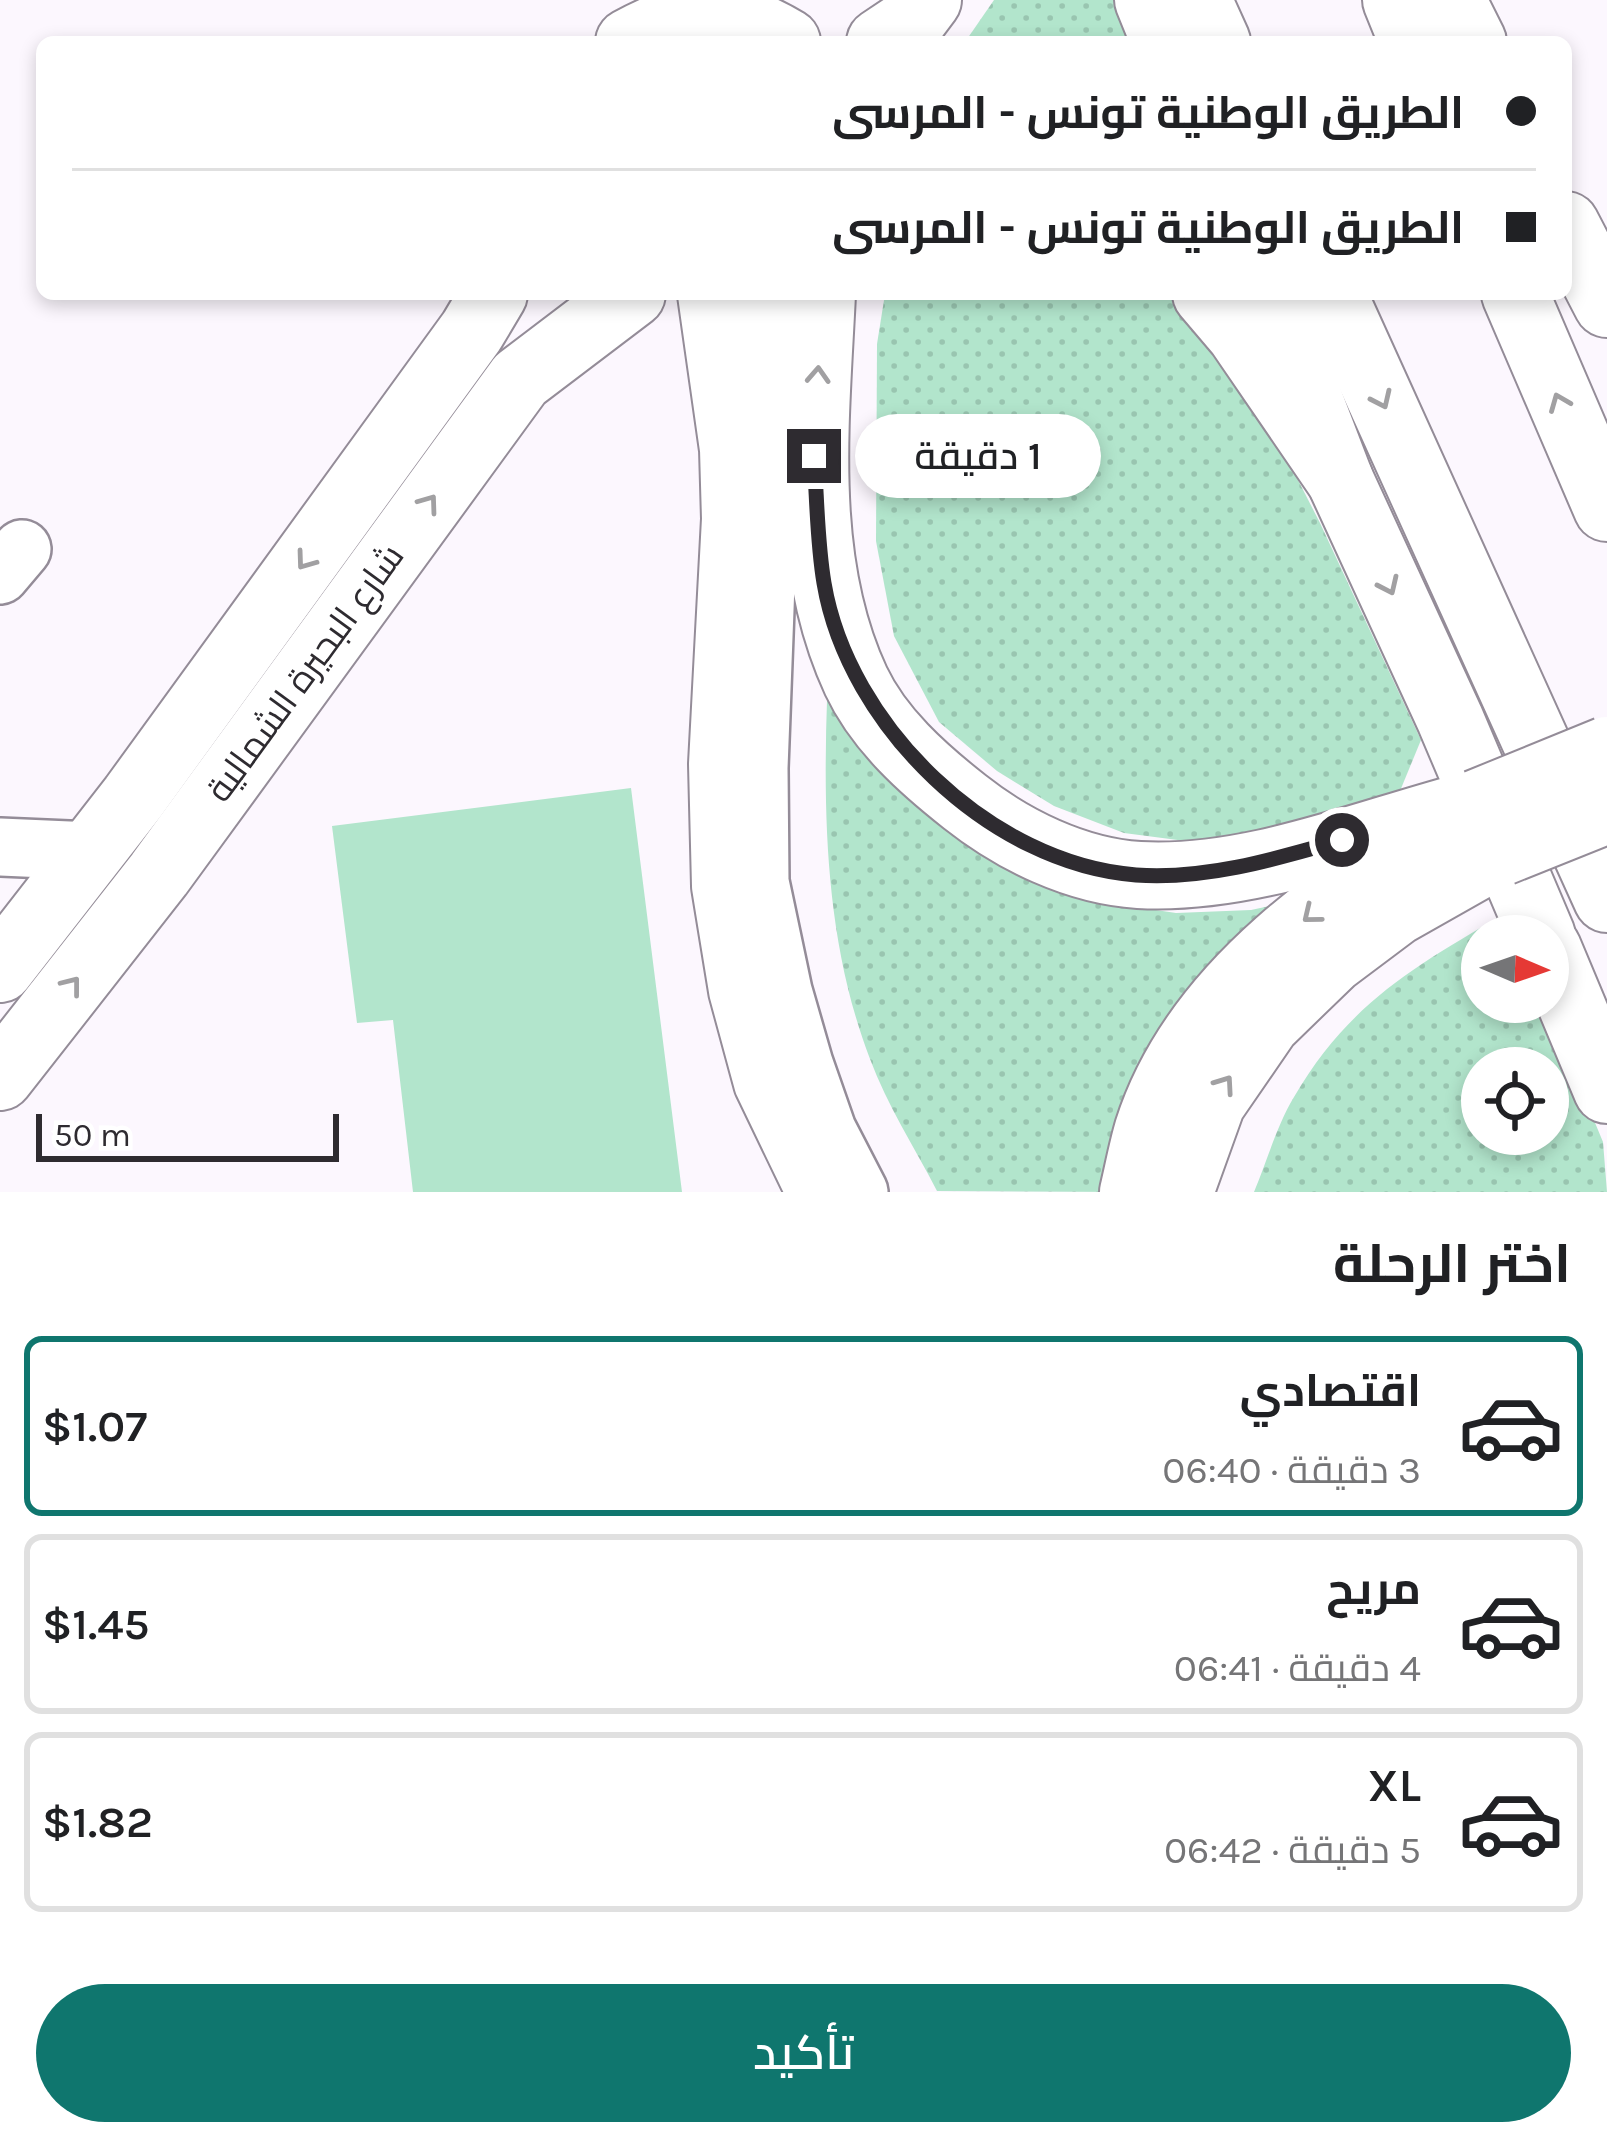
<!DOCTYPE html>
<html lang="ar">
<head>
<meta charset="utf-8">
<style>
  :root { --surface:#fff; --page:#f6f6f6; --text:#202124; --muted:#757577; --line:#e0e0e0; --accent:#0f766e }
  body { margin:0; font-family:Karla,Cairo,sans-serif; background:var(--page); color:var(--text); direction:rtl; height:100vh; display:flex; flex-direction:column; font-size:45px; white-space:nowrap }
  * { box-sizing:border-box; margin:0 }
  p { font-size:39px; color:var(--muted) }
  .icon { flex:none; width:66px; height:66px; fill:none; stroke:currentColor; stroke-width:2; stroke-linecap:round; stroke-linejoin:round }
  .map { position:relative; height:1192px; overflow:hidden; direction:ltr }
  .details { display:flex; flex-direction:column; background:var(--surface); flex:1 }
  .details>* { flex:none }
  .top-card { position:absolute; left:36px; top:36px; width:1536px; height:264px; border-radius:18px; box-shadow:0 6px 18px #0003; direction:rtl; display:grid; align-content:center; height:264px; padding:0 36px; background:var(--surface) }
  .needle { width:78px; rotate:92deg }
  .fabs { position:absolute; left:1461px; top:915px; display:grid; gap:24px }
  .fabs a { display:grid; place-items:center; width:108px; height:108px; border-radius:50%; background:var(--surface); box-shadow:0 6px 18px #0003; font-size:60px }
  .scale { position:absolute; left:36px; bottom:30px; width:303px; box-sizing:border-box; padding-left:12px; border:6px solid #2e2b30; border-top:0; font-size:33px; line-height:42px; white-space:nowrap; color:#2e2b30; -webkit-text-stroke:9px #fff; paint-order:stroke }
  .end { position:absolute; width:54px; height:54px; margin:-27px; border:15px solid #2e2b30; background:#fff; box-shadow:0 0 0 6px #fff }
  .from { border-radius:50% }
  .bubble { position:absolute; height:84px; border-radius:42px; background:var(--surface); box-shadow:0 6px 18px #0003; font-size:39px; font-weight:600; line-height:84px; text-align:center; direction:rtl }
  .top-card b { display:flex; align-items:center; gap:42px; height:114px; font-size:45px }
  .top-card b+b { border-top:3px solid var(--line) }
  .top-card i { width:30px; height:30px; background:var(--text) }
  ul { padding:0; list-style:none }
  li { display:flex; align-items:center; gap:36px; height:180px; margin:0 24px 18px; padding:0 12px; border:6px solid var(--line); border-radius:18px }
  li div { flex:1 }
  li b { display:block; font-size:45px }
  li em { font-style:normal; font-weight:600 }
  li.current { border-color:var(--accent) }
  li>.icon { width:108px; height:108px; stroke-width:1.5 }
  h2 { padding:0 36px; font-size:54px; line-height:144px }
  .cta { display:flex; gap:24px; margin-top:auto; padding:24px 36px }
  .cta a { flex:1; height:138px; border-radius:72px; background:var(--accent); color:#fff; font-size:48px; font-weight:600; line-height:138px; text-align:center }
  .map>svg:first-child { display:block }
  .grass { fill:url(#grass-dots); fill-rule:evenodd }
  .pitch { fill:#b2e5cc }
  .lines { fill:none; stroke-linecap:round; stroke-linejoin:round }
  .minor-casing { stroke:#948c98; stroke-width:62 }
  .major-casing { stroke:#948c98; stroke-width:70 }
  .highway-casing { stroke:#948c98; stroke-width:70 }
  .minor { stroke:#fff; stroke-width:57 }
  .major { stroke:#fff; stroke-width:66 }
  .highway { stroke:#fff; stroke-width:66 }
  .major-bridge-casing { stroke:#948c98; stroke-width:70; stroke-linecap:butt }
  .major-bridge { stroke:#fff; stroke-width:66 }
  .oneway { stroke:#a1a0a2 }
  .route { stroke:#2e2b30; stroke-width:15 }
  .labels { text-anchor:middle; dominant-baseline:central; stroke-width:9; stroke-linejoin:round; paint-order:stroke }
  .street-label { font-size:36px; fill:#2e2b30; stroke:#fff }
</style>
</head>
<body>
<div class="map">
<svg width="1607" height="1192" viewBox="0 0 1607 1192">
  <defs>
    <pattern id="grass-dots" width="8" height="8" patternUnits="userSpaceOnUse" patternTransform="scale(3)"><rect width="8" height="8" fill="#b2e5cc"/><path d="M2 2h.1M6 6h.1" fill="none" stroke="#99c5b0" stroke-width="1.8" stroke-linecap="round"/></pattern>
  </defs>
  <rect width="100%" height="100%" fill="#fcf7fe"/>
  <g class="grass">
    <path d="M 994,0 L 1158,0 L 1176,42 L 965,42 Z"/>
    <path d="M 885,294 L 1203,294 L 1320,523 L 1421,740 L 1400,791 L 1302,827 L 1193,842 L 1124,833 L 1054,806 L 997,771 L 939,722 L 894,636 L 876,541 L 877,344 Z"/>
    <path d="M 830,631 L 985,856 L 1030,880 L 1102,902 L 1176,913 L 1251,910 L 1322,895 L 1129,1192 L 937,1191 C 915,1148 887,1105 870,1059 C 818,923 823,774 830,631 Z"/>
    <path d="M 1504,914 L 1514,936 L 1482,936 L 1482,1002 L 1545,1002 L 1603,1142 L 1607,1192 L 1254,1192 C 1267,1161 1277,1125 1294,1097 C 1349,1003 1414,967 1504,914 ZM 1482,1068 L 1548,1068 L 1548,1134 L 1482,1134 Z"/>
  </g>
  <path class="pitch" d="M 631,788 L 682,1192 L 413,1192 L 393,1020 L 357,1023 L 332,826 Z"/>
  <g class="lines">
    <g class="minor-casing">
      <g id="minor">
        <path d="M 763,294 L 769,504 L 759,768 L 760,882 L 783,991 L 804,1064 L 827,1130 L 859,1192"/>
        <path d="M 0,575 L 22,549"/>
        <path d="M 0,847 L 92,851"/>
      </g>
    </g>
    <g class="major-casing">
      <g id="major">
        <path d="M 629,42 C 690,9 727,6 787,42"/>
        <path d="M 711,294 L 733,449 L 735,519 L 722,764 L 725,886 L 742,990 L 767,1082 L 820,1192"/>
        <path d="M 822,294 C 816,422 800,561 856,681 C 879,730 923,769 965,802 C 1013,840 1076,871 1139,875 C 1246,881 1356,836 1459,808"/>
        <path d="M 1206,294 L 1240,334 L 1340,480 L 1450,719 L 1542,936"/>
        <path d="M 1548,949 L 1607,1090"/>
        <path d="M 0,969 L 133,798 L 472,331 L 494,294"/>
        <path d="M 0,1077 L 159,874 L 520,379 L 632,294"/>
        <path d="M 1180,1192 L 1212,1103 L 1267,1023 L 1332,960 L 1396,912 L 1502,852"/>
      </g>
    </g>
    <g class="highway-casing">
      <g id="highway">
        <path d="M 1148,0 L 1165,42"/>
        <path d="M 1198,0 L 1217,42"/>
        <path d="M 1396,0 L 1413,42"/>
        <path d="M 1452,0 L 1473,42"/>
        <path d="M 880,42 L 913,20 L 928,0"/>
        <path d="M 1566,225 L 1607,304"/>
        <path d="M 1269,294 L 1340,480"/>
        <path d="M 1333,294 L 1607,899"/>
        <path d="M 1515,294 L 1607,508"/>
        <path d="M 1133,1192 C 1138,1171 1142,1149 1148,1129 C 1197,976 1350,883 1477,803"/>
      </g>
    </g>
    <use href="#minor" class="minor"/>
    <use href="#major" class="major"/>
    <use href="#highway" class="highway"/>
    <g class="major-bridge-casing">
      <g id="major-bridge">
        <path d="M 1477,803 L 1607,750"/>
        <path d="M 1502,852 L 1607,810"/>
      </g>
    </g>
    <use href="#major-bridge" class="major-bridge"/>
  </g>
  <defs><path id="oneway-chevron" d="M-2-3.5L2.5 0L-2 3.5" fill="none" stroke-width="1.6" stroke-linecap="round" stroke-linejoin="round" transform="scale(3)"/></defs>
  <g class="oneway">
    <use href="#oneway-chevron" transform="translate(818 375) rotate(-87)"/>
    <use href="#oneway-chevron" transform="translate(1382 400) rotate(65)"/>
    <use href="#oneway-chevron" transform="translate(1559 402) rotate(-112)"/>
    <use href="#oneway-chevron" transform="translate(429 503) rotate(-54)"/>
    <use href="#oneway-chevron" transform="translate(305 561) rotate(126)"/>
    <use href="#oneway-chevron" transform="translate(1389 586) rotate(65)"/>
    <use href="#oneway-chevron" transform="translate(1311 915) rotate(141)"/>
    <use href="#oneway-chevron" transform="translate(72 985) rotate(-52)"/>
    <use href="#oneway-chevron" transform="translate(1225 1084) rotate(-55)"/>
  </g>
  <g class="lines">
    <path class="route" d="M 814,456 C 817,498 817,542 824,583 C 848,726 991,864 1136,875 C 1206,880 1276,859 1342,840"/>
  </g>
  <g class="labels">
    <g class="street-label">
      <text transform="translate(305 673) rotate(-54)">شارع البحيرة الشمالية</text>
    </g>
  </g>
</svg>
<div class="fabs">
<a><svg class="needle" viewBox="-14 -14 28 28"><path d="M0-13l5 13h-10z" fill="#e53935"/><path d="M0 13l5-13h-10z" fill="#757577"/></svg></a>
<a><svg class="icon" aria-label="locate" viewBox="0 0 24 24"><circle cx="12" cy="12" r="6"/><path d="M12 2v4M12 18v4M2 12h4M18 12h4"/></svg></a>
</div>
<div class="scale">50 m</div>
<i class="end from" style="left:1342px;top:840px"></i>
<i class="end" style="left:814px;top:456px"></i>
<div class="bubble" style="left:855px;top:414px;width:246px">1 دقيقة</div>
<div class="top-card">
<b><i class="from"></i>الطريق الوطنية تونس - المرسى</b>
<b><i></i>الطريق الوطنية تونس - المرسى</b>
</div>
</div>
<section class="details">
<h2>اختر الرحلة</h2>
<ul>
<li class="current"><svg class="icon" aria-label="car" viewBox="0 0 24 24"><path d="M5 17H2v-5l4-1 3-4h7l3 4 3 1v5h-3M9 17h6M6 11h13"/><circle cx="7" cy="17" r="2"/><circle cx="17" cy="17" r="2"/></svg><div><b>اقتصادي</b><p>3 دقيقة · 06:40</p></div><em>$1.07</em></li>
<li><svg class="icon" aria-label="car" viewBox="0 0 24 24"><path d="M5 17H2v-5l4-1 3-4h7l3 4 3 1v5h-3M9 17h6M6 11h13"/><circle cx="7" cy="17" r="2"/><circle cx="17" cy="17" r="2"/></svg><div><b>مريح</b><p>4 دقيقة · 06:41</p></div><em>$1.45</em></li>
<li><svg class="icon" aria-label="car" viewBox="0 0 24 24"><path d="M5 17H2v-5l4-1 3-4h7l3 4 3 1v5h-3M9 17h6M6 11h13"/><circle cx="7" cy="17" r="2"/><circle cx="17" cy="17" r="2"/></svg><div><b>XL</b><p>5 دقيقة · 06:42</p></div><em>$1.82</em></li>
</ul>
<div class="cta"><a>تأكيد</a></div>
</section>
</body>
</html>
